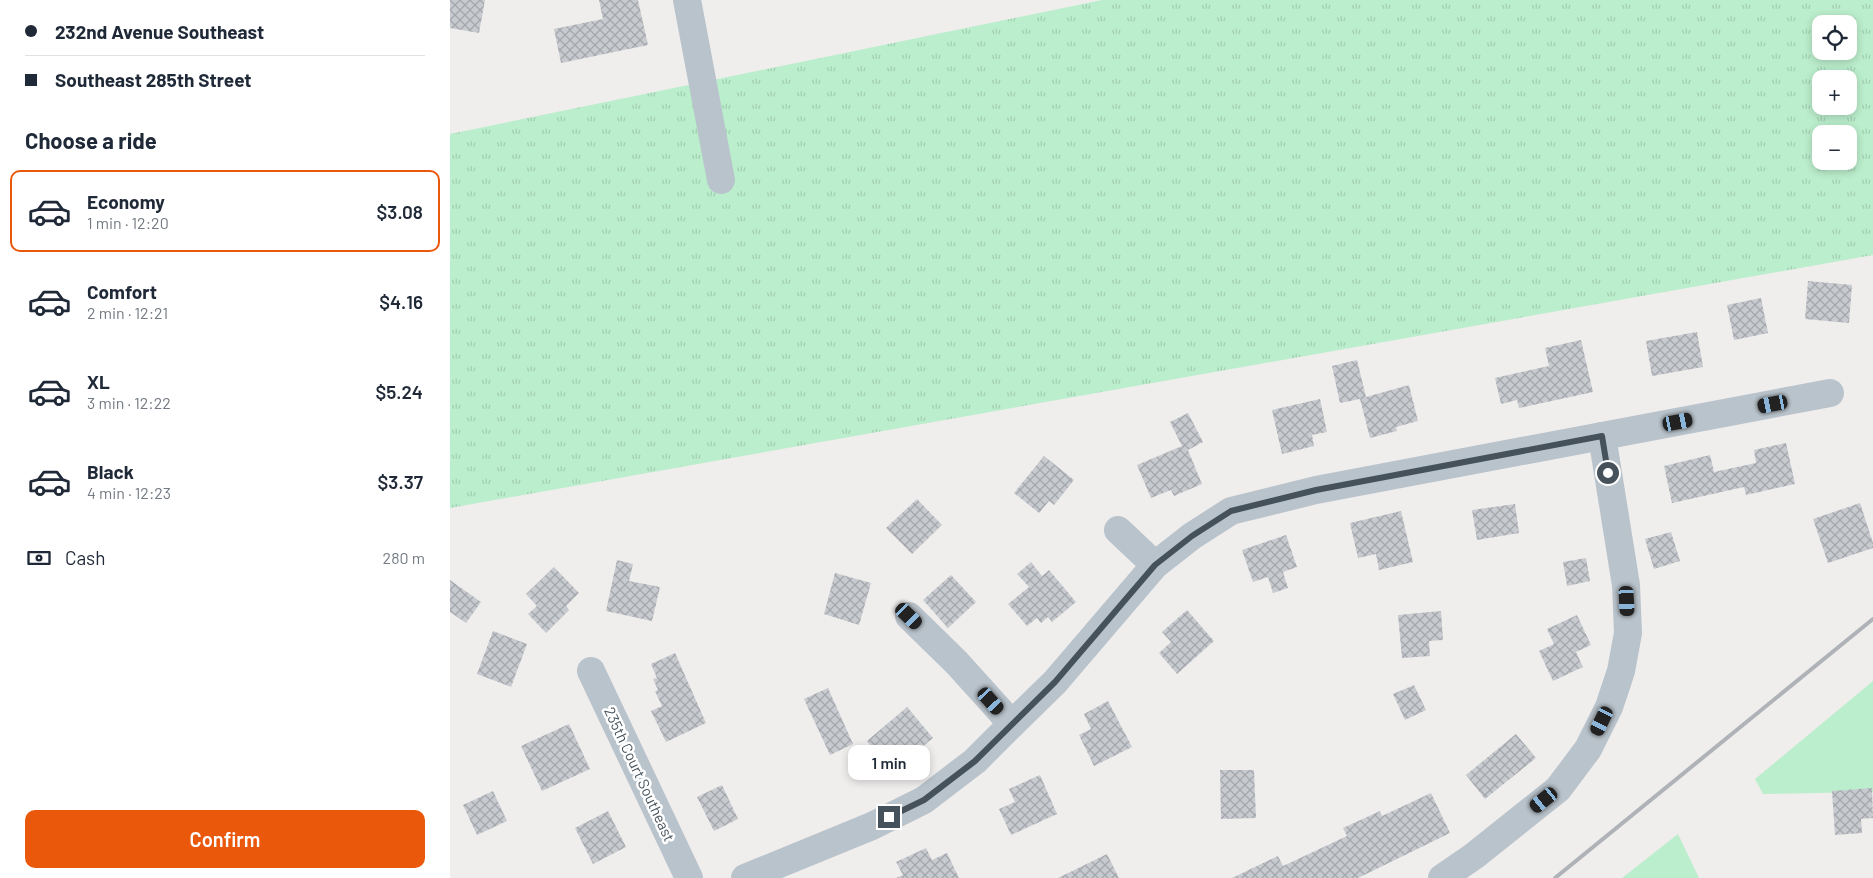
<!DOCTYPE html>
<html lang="en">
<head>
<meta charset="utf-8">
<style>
  :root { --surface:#fff; --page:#f6f6f7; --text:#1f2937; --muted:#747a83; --line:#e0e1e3; --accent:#ea580c }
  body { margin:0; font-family:Barlow,sans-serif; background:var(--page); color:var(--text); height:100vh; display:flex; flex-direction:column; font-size:19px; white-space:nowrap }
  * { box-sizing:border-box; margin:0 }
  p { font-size:16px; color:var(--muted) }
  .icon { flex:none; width:28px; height:28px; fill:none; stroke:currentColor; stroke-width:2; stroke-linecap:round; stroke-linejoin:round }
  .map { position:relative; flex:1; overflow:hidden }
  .panel { display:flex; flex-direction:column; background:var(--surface); width:450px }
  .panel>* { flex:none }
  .hud { display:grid; align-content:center; height:110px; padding:0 25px; background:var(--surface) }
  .buttons { position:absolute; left:1362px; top:15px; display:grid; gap:10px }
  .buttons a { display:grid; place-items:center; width:45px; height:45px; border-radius:10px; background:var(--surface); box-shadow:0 2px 8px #0003; font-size:25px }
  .end { position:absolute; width:22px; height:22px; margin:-11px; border:6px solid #46525b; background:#fff; box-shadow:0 0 0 2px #fff }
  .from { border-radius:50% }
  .bubble { position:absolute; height:35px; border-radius:10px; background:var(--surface); box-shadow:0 2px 8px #0003; font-size:16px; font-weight:600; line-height:35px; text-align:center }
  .car { position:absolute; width:15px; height:30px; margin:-15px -8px; border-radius:6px; box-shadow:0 0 4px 1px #0007; background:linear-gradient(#222 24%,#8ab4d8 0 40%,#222 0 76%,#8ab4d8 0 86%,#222 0) }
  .hud b { display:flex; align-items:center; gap:18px; height:48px; font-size:19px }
  .hud b+b { border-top:1px solid var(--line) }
  .hud i { width:12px; height:12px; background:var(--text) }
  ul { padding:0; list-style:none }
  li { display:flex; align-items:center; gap:15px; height:82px; margin:0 10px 8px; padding:0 15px; border:2px solid transparent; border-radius:10px }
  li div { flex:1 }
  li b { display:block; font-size:19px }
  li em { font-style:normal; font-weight:600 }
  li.active { border-color:var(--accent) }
  li>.icon { width:45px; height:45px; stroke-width:1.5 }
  h2 { padding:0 25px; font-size:22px; line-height:60px }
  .pay { display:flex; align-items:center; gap:12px; height:55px; padding:0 25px; font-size:19px }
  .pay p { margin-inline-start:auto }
  .button { display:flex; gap:10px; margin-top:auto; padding:10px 25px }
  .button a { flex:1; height:58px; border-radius:10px; background:var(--accent); color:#fff; font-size:20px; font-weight:600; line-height:58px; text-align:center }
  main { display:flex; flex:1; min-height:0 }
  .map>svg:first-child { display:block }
  .grass { fill:url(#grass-tufts); fill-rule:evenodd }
  .park { fill:#bec }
  .building { fill:url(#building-cross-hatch) }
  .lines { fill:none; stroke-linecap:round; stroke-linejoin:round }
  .minor { stroke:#b9c3cb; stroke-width:28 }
  .rail { stroke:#afb3b8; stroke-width:4 }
  .route { stroke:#46525b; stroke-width:6 }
  .labels { text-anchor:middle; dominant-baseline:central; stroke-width:5; stroke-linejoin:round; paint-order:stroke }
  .street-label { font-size:15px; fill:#46525b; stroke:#fff }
</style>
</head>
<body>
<main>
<section class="panel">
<div class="hud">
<b><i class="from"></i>232nd Avenue Southeast</b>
<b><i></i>Southeast 285th Street</b>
</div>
<h2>Choose a ride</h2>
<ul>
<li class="active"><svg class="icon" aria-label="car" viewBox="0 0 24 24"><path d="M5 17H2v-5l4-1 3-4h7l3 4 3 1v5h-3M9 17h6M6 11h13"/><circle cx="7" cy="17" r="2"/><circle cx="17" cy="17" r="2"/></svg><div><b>Economy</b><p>1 min · 12:20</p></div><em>$3.08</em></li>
<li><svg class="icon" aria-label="car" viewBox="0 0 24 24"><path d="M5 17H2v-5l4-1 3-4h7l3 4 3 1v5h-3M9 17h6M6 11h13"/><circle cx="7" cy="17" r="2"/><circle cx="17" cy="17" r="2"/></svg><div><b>Comfort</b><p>2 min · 12:21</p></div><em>$4.16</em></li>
<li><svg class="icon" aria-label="car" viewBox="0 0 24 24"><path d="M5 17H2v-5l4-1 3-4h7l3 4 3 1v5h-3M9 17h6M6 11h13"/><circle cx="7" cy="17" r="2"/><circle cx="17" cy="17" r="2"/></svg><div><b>XL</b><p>3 min · 12:22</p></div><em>$5.24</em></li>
<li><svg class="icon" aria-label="car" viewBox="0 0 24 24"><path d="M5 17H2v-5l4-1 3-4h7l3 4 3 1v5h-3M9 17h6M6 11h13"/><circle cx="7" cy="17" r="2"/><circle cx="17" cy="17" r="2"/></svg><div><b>Black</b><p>4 min · 12:23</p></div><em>$3.37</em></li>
</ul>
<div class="pay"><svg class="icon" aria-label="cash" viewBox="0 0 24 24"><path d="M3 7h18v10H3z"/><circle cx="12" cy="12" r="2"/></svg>Cash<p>280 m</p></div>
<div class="button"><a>Confirm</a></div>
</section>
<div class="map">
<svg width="1423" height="878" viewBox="0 0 1423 878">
  <defs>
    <pattern id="grass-tufts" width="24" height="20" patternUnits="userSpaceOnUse" patternTransform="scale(1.25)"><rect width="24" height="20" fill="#bec"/><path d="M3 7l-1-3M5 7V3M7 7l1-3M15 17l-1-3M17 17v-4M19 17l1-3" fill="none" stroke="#a2ceb1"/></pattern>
    <pattern id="building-cross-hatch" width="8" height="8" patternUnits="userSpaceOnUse" patternTransform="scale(1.25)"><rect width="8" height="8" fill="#c7cbd0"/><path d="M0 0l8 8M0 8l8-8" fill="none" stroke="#a3a7ac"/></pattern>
  </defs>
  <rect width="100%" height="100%" fill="#f0eded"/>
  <path class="grass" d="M 652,0 L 1423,0 L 1423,255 L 0,508 L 0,134 ZM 1371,24 L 1399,24 L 1399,51 L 1371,51 ZM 1371,79 L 1399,79 L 1399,106 L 1371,106 ZM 1371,134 L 1399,134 L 1399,161 L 1371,161 Z"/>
  <g class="park">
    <path d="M 1423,681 L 1423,792 L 1313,794 L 1305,779 Z"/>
    <path d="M 1228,834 L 1249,878 L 1172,878 Z"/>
  </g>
  <g class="building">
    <path d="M 0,0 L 35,0 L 29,33 L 0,28 Z"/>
    <path d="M 149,0 L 188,0 L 198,45 L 111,63 L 104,29 L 153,19 Z"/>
    <path d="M 1358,281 L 1402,285 L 1399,323 L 1355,319 Z"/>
    <path d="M 1311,298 L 1318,333 L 1284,340 L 1277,305 Z"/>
    <path d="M 1247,332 L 1253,367 L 1202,376 L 1196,341 Z"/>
    <path d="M 1131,340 L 1143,392 L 1069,408 L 1067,400 L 1051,404 L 1045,378 L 1099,366 L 1095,348 Z"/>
    <path d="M 907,360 L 916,397 L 959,385 L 968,421 L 946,427 L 947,431 L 920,438 L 910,399 L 890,403 L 882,366 Z"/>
    <path d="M 870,399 L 877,432 L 862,435 L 864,446 L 832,454 L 822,410 Z"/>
    <path d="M 738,413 L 753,442 L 738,450 L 752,484 L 724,496 L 721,490 L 701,498 L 687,465 L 732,446 L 720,422 Z"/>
    <path d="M 1336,443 L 1345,484 L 1296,495 L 1294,487 L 1222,503 L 1214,466 L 1260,455 L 1264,472 L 1306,463 L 1304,450 Z"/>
    <path d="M 594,456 L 624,480 L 604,505 L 599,501 L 589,513 L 564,493 Z"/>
    <path d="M 467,499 L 492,525 L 462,554 L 436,528 Z"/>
    <path d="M 1410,503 L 1423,543 L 1423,548 L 1378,563 L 1363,519 Z"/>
    <path d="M 1065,504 L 1069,533 L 1027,540 L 1022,510 Z"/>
    <path d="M 951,511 L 963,562 L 929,570 L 926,554 L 908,558 L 900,523 Z"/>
    <path d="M 1221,532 L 1230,561 L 1204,569 L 1195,539 Z"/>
    <path d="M 836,535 L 847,567 L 833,572 L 838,588 L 823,593 L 818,577 L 803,582 L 792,550 Z"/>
    <path d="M 1136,558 L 1140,581 L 1117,586 L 1113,562 Z"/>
    <path d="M 167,560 L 183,564 L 179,581 L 210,587 L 202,621 L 156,611 Z"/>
    <path d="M 581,562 L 592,576 L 599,570 L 626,602 L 602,622 L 598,617 L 591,623 L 587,618 L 577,626 L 558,604 L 579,587 L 567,574 Z"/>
    <path d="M 104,567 L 129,593 L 116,606 L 119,610 L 96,633 L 78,614 L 87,606 L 76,594 Z"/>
    <path d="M 385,573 L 421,583 L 409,625 L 374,614 Z"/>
    <path d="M 501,575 L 526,602 L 498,628 L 473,600 Z"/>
    <path d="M 0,580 L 31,602 L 16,623 L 0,612 Z"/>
    <path d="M 737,610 L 764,641 L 727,674 L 709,653 L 721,642 L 712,632 Z"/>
    <path d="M 991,611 L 993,640 L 979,641 L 980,656 L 952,658 L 948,615 Z"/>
    <path d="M 1127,615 L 1141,645 L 1126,652 L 1133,667 L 1103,681 L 1089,651 L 1104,644 L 1097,629 Z"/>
    <path d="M 43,631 L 77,644 L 61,687 L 27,674 Z"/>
    <path d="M 225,653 L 256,723 L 216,742 L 201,711 L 212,706 L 205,691 L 208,690 L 203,679 L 207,678 L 201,664 Z"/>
    <path d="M 964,685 L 976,710 L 955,720 L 943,694 Z"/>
    <path d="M 378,688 L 403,744 L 380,755 L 354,699 Z"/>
    <path d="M 658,701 L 682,747 L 644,766 L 629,735 L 641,729 L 634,714 Z"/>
    <path d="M 457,707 L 483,738 L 442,772 L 417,741 Z"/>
    <path d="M 119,724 L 140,769 L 92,791 L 71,746 Z"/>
    <path d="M 1066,734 L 1086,758 L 1035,799 L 1016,775 Z"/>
    <path d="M 770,770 L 804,770 L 806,818 L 771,819 Z"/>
    <path d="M 590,775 L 607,814 L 561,835 L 549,809 L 565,802 L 559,789 Z"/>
    <path d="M 272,785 L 288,819 L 264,831 L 247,797 Z"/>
    <path d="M 1422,788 L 1423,818 L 1411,819 L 1412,833 L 1385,835 L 1382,791 Z"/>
    <path d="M 43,791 L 57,821 L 27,835 L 13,805 Z"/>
    <path d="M 981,793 L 1000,833 L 908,878 L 782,878 L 828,856 L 833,866 L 897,836 L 893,828 L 930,811 L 932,816 Z"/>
    <path d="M 158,811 L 176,847 L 143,864 L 125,828 Z"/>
    <path d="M 476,848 L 482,860 L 497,853 L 509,878 L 446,878 L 453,875 L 446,862 Z"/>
    <path d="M 657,854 L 669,878 L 608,878 Z"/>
  </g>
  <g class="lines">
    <g class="minor">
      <path d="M 237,0 L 271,180"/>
      <path d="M 668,530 L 705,565"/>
      <path d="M 459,616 L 507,663 L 562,724"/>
      <path d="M 141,671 L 239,878"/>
      <path d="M 295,878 L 422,826 L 474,800 L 525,761 L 562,724 L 605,682 L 705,565 L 742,536 L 781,511 L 866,490 L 1380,393"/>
      <path d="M 992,878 L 1024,856 L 1108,789 L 1138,749 L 1159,707 L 1171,671 L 1178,633 L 1176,585 L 1152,436"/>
    </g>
    <path class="rail" d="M 1105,878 L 1423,619"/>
  </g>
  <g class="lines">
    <path class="route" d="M 439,817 L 474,800 L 525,761 L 605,682 L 705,565 L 742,536 L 781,511 L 866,490 L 1152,436 L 1158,473"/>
  </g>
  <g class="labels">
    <g class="street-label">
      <text transform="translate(190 774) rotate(65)">235th Court Southeast</text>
    </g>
  </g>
</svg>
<div class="buttons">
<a><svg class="icon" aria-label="locate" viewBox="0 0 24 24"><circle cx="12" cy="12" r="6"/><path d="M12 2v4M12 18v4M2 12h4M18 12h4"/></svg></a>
<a>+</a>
<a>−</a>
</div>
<i class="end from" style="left:1158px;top:473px"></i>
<i class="end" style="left:439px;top:817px"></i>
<div class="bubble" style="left:398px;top:745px;width:82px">1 min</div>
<i class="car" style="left:1323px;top:404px;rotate:259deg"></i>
<i class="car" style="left:1228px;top:422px;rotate:79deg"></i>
<i class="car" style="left:1177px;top:601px;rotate:177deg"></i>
<i class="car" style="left:459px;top:616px;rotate:134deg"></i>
<i class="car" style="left:541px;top:701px;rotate:138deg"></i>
<i class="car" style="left:1152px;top:721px;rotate:206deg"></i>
<i class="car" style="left:1094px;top:800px;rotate:231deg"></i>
</div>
</main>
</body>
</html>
